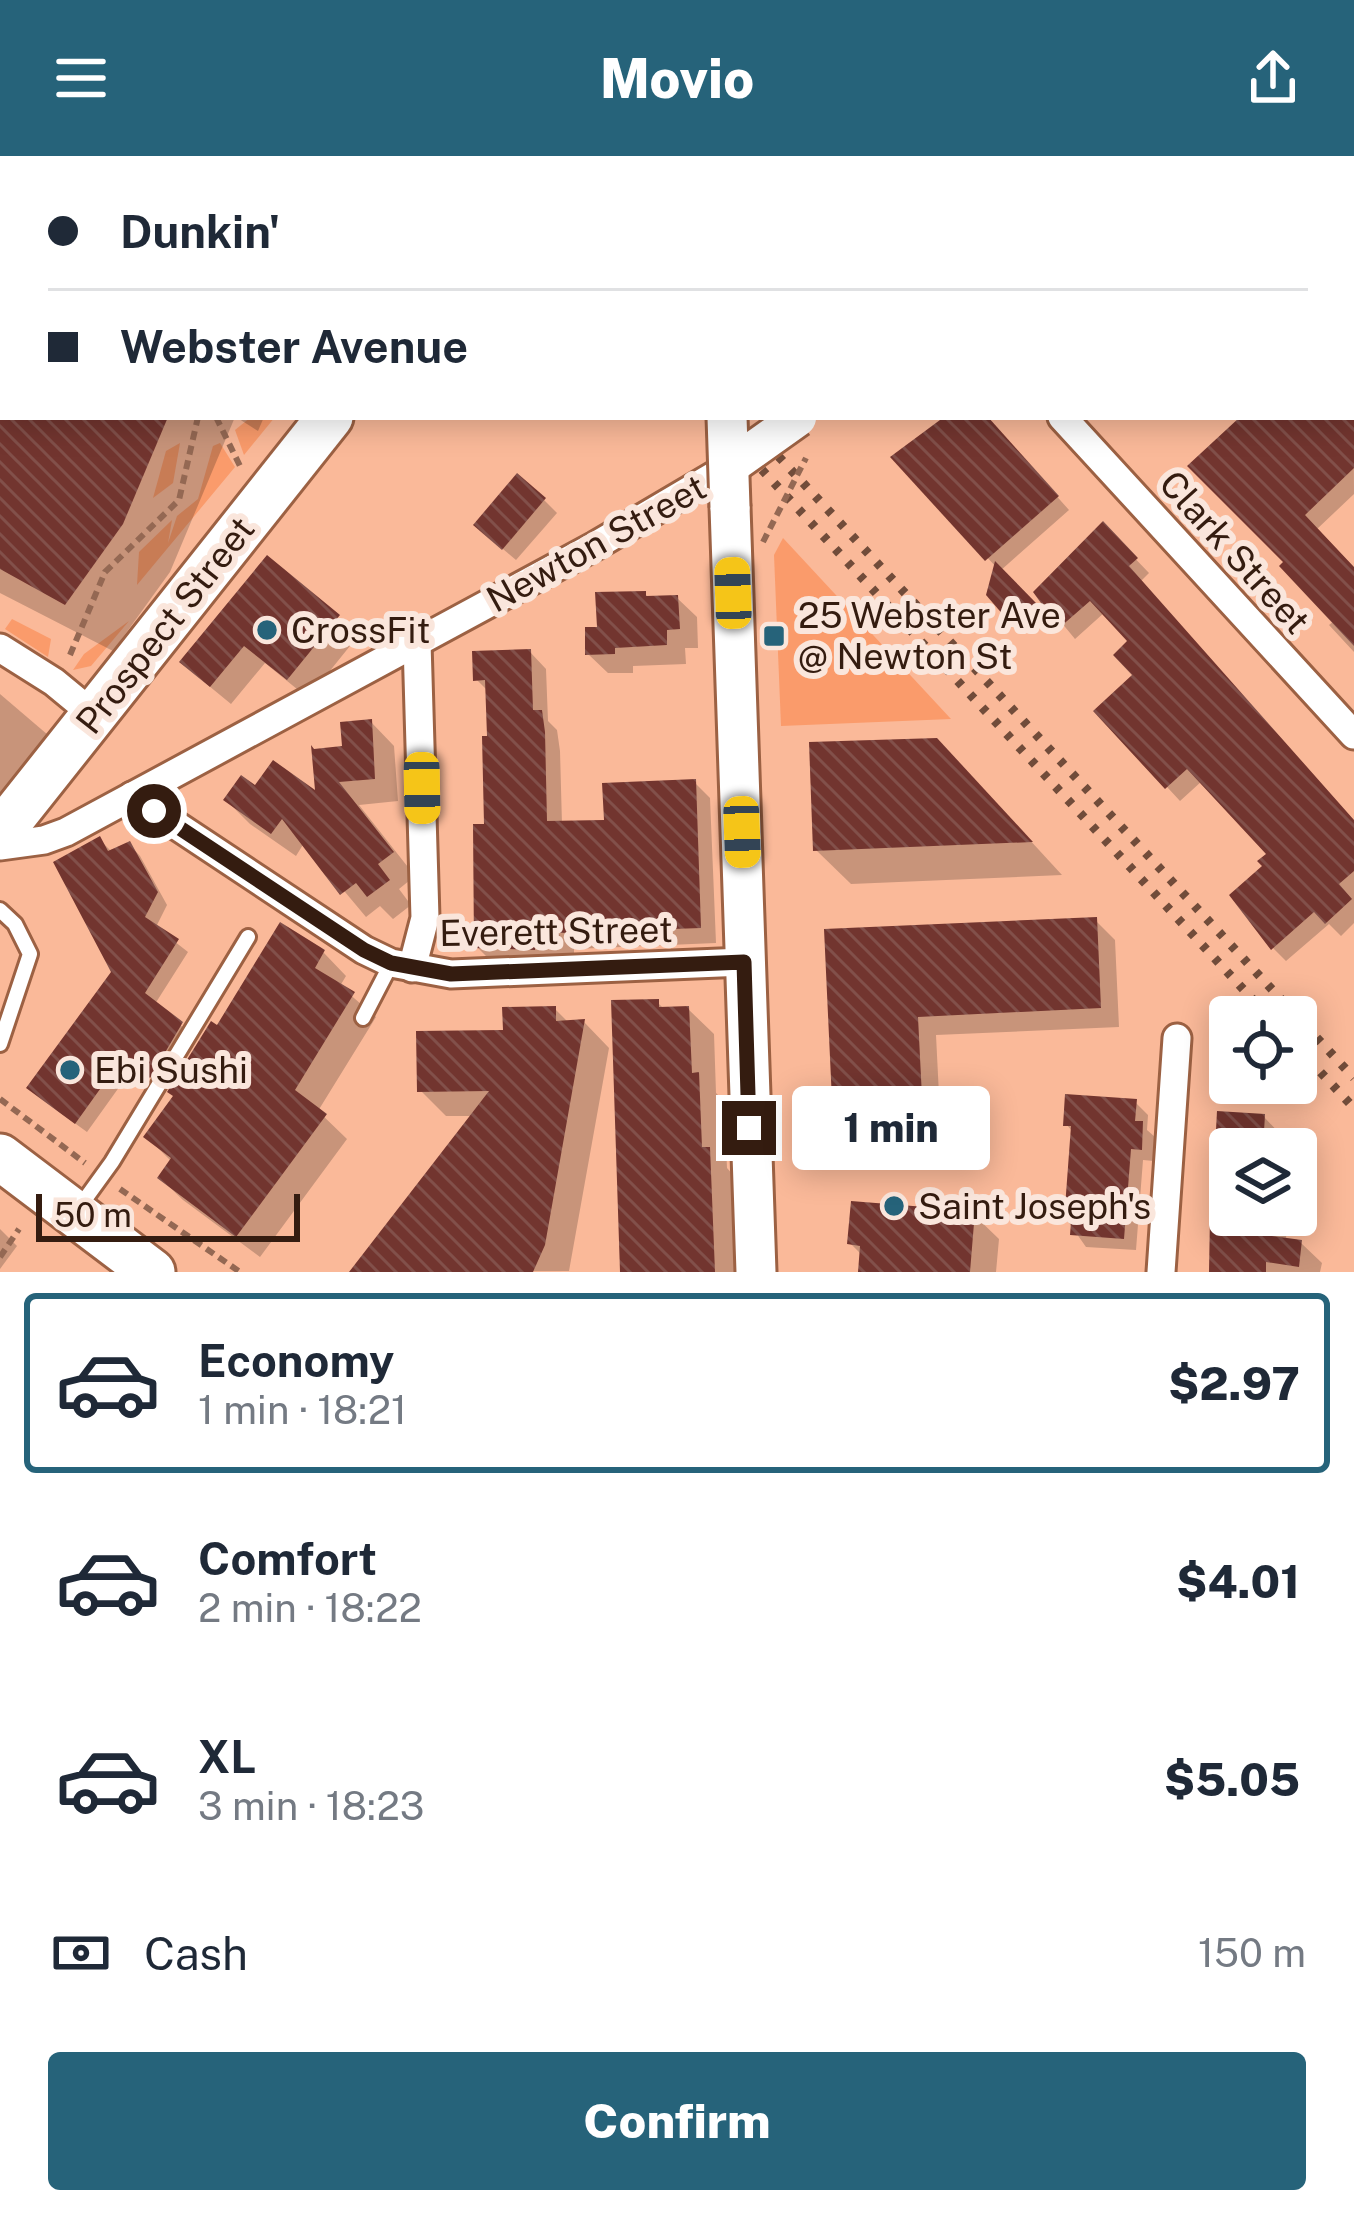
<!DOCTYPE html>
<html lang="en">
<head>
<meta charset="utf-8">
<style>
  :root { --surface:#fff; --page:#f6f6f7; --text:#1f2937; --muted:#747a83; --line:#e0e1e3; --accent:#26637a }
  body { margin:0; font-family:"Public Sans",sans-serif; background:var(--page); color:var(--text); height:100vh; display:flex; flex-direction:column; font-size:45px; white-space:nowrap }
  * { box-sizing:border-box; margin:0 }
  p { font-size:39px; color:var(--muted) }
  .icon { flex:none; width:66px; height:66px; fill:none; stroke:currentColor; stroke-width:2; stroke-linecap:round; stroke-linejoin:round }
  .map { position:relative; height:1116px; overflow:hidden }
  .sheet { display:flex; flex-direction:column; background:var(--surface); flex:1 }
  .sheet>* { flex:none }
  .banner { position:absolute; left:0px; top:0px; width:1356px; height:264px; box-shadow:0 6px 30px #0003; display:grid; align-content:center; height:264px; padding:0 48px; background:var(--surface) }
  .tools { position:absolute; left:1209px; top:840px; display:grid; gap:24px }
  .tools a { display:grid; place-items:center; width:108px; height:108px; border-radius:12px; background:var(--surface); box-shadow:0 6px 30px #0003; font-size:60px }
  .scale { position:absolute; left:36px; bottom:30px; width:264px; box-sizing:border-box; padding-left:12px; border:6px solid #341c10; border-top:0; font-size:33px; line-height:42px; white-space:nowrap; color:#341c10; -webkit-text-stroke:9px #fae6dc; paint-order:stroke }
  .end { position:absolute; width:54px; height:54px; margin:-27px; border:15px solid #341c10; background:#fff; box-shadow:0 0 0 6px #fff }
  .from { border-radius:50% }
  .bubble { position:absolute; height:84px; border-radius:12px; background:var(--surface); box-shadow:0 6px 30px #0003; font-size:39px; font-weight:800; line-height:84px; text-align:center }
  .car { position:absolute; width:36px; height:72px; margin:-36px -18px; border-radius:15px; box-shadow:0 0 9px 3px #0007; background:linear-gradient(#f5c518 24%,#345 0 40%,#f5c518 0 76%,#345 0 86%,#f5c518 0) }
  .banner b { display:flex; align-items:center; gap:42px; height:114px; font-size:45px }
  .banner b+b { border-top:3px solid var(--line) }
  .banner i { width:30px; height:30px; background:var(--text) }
  ul { padding:21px 0 0; list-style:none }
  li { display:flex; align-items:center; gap:36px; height:180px; margin:0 24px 18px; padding:0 24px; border:6px solid transparent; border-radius:12px }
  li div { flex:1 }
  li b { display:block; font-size:45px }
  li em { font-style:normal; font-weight:800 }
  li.active { border-color:var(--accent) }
  li>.icon { width:108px; height:108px; stroke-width:1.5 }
  .pay { display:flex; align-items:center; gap:30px; height:132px; padding:0 48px; font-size:45px }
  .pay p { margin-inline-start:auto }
  .button { display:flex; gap:24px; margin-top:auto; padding:24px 48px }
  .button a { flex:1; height:138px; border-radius:12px; background:var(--accent); color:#fff; font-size:48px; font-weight:800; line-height:138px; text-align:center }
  header { display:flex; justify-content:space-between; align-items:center; height:156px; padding:0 48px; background:var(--accent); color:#fff; font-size:54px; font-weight:800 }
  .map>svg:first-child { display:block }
  .green { fill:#fa9b6b }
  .shadow { fill:#0003 }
  .building { fill:url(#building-back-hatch) }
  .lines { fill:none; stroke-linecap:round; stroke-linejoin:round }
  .service-casing { stroke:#9c6143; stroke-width:20 }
  .minor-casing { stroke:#9c6143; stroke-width:33 }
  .tertiary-casing { stroke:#9c6143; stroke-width:42 }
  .secondary-casing { stroke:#9c6143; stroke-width:45 }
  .primary-casing { stroke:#9c6143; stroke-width:51 }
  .path { stroke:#946853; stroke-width:6; stroke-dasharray:9 6; stroke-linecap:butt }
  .service { stroke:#fff; stroke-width:14 }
  .minor { stroke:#fff; stroke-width:27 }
  .tertiary { stroke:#fff; stroke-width:36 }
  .secondary { stroke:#fff; stroke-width:39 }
  .primary { stroke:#fff; stroke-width:45 }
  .rail { stroke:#714c3a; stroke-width:9; stroke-dasharray:6 12; stroke-linecap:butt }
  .tertiary-bridge-casing { stroke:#9c6143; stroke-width:42; stroke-linecap:butt }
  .secondary-bridge-casing { stroke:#9c6143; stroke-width:45; stroke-linecap:butt }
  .path-bridge { stroke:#946853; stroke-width:6; stroke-dasharray:9 6; stroke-linecap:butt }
  .tertiary-bridge { stroke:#fff; stroke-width:36 }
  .secondary-bridge { stroke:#fff; stroke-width:39 }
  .route { stroke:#341c10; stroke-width:15 }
  .poi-dot { fill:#26637a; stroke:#fae6dc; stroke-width:4.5 }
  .labels { text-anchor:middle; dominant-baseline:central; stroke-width:12; stroke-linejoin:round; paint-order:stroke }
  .street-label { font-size:36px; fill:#341c10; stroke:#fae6dc }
  .poi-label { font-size:36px; fill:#341c10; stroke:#fae6dc; text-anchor:start }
</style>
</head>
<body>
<header><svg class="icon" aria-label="menu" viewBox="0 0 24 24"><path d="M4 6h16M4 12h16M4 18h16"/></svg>Movio<svg class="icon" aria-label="share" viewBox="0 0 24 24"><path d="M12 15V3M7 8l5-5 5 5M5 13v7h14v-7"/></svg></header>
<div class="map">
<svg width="1354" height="1116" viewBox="0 0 1354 1116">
  <defs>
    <pattern id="building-back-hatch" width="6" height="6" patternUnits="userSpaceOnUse" patternTransform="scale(3)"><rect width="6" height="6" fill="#72352f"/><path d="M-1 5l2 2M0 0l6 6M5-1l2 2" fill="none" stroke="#82504a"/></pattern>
  </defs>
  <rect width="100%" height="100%" fill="#fab999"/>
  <g class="green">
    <path d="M 251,261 L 275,261 L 244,299 L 235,274 Z"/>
    <path d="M 180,287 L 173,327 L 153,342 L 166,295 Z"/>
    <path d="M 220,287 L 235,311 L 137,429 L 139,396 L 172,364 L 168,387 L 177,360 L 198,343 L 213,290 Z"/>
    <path d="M 783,382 L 951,563 L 781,570 L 774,399 Z"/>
    <path d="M 12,463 L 51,483 L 48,501 L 5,473 Z"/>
    <path d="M 129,465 L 91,510 L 73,514 L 84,498 Z"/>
  </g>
  <g class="shadow">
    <path d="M 0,0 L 208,0 L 3,3 L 3,261 L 235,261 L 170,416 L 113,495 L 0,437 Z"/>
    <path d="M 782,0 L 949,0 L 951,3 L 783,3 Z"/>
    <path d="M 1060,0 L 1129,0 L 1130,3 L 1052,3 Z"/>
    <path d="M 1201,0 L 1316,0 L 1309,3 Z"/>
    <path d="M 1353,125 L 1354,338 L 1316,374 L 1354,414 L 1354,496 L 1329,469 L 1334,465 L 1287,406 L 1245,261 L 1353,261 Z"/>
    <path d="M 236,261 L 264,261 L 258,275 Z"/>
    <path d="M 949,261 L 986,261 L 1069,354 L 1000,415 L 1039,454 L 1019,471 L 989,438 L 997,412 L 895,302 Z"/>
    <path d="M 544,344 L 557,357 L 516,404 L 489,381 Z"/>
    <path d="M 1103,369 L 1149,417 L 1141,425 L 1354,667 L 1354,767 L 1341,780 L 1329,768 L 1286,805 L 1273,792 L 1266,711 L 1270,698 L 1202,625 L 1180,645 L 1097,555 L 1137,520 L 1131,485 L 1105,456 L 1075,483 L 1037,437 Z"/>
    <path d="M 267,403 L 358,480 L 308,542 L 265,507 L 231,548 L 203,525 Z"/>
    <path d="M 645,438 L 649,442 L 677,442 L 697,461 L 698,492 L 685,492 L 686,508 L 633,510 L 633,517 L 608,517 L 588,498 L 600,474 Z"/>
    <path d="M 530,496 L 546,513 L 548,565 L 557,574 L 560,595 L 562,668 L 607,667 L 694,626 L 710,642 L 716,787 L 574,793 L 574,803 L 493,807 L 477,791 L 490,583 L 488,535 L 476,523 Z"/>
    <path d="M 0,538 L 48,579 L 0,642 Z"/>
    <path d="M 371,566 L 394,590 L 398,645 L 359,649 L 415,720 L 399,733 L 411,749 L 393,763 L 380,750 L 366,761 L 304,687 L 296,700 L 250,668 L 226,644 L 256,633 L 318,640 L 345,593 Z"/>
    <path d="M 971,620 L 1062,719 L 851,728 L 816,694 Z"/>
    <path d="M 100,684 L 110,694 L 130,689 L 140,700 L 167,749 L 156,771 L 188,796 L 155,848 L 192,879 L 161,930 L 135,909 L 87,976 L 40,942 L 115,816 Z"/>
    <path d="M 1095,764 L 1115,784 L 1119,871 L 936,879 L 941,979 L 855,984 L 836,964 L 827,776 Z"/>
    <path d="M 281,770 L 324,797 L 346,820 L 340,830 L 376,861 L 318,955 L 347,983 L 260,1101 L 183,1044 L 160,1022 L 172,1006 L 147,981 Z"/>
    <path d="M 657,846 L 665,854 L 688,853 L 714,878 L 716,937 L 724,945 L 727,1012 L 734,1020 L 738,1116 L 623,1116 Z"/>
    <path d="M 555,853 L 569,867 L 584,866 L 609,892 L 569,1115 L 353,1116 L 473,960 L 446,960 L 420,934 L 506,877 Z"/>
    <path d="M 1135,946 L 1148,959 L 1147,974 L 1155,981 L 1154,1005 L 1143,1004 L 1136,1094 L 1086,1091 L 1067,1064 L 1073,976 L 1066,968 Z"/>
    <path d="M 1220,958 L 1264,961 L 1284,982 L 1284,993 L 1230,993 L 1230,1059 L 1287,1059 L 1286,1085 L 1301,1087 L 1322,1107 L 1320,1116 L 1212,1116 Z"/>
    <path d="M 973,1058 L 999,1083 L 996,1116 L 861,1116 L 862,1099 L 850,1087 Z"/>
    <path d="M 0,1073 L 17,1090 L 0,1113 Z"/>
  </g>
  <g class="building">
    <path d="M 0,261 L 168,261 L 123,368 L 65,449 L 0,413 Z"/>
    <path d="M 944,261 L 988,261 L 1059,340 L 985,405 L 890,301 Z"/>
    <path d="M 1240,261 L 1354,261 L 1354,312 L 1305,359 L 1354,411 L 1354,490 L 1279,410 L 1283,406 L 1187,310 Z"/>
    <path d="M 517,317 L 546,342 L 502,394 L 473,369 Z"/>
    <path d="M 1103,365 L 1138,402 L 1129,410 L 1354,664 L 1354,715 L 1339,728 L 1352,743 L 1325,768 L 1314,756 L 1271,794 L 1229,739 L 1262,710 L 1257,705 L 1266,698 L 1187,613 L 1165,633 L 1093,555 L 1132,519 L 1113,499 L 1127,485 L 1090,445 L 1059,472 L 1033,436 Z"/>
    <path d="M 267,399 L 340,459 L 287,524 L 244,490 L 210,531 L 179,506 Z"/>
    <path d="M 995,405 L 1036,447 L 1011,468 L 986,439 Z"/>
    <path d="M 646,435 L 646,440 L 678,439 L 680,473 L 667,474 L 667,489 L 615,492 L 615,498 L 585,499 L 585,471 L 597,471 L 595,436 Z"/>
    <path d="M 531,493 L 533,554 L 542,554 L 545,576 L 547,665 L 604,664 L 602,627 L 696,623 L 701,772 L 559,777 L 560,787 L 535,788 L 535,794 L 474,792 L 473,668 L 484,668 L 482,580 L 487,580 L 485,524 L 473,525 L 472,495 Z"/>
    <path d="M 372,563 L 375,623 L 339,626 L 394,696 L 378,708 L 390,724 L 367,741 L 356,727 L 340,739 L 282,663 L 271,678 L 223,644 L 241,619 L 255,629 L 273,604 L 315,634 L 311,589 L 314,593 L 342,590 L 340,566 Z"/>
    <path d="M 937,582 L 1033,686 L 813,695 L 809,586 Z"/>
    <path d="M 100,680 L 108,695 L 130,685 L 158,736 L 145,761 L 179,783 L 145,837 L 183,866 L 150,922 L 123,901 L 75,968 L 26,932 L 111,816 L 53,706 Z"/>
    <path d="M 1097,761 L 1101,852 L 918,861 L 923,961 L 833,966 L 824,773 Z"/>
    <path d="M 280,766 L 325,794 L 315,812 L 355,836 L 295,934 L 327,958 L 236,1081 L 157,1022 L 171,1002 L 143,981 L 173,940 L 167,936 L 211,865 L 217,869 Z"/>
    <path d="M 659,843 L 659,851 L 689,850 L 692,917 L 699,916 L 702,991 L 710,991 L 715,1116 L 620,1116 L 611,844 Z"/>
    <path d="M 556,850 L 556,865 L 585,863 L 545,1089 L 533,1116 L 349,1116 L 489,935 L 417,936 L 416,875 L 503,874 L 502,851 Z"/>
    <path d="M 1065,938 L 1137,943 L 1135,965 L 1143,965 L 1142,994 L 1131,993 L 1124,1083 L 1070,1079 L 1071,1066 L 1064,1065 L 1071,970 L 1063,970 Z"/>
    <path d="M 1217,955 L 1265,958 L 1263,993 L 1215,993 Z"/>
    <path d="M 851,1045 L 975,1055 L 970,1116 L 858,1116 L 860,1090 L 847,1088 Z"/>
    <path d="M 1210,1059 L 1267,1059 L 1265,1079 L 1302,1084 L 1299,1111 L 1266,1106 L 1266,1116 L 1209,1116 Z"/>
  </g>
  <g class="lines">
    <g class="service-casing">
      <g id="service">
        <path d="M 0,754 L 15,768 L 30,798 L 0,888"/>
        <path d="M 363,862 L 391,808"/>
        <path d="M 78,1053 L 112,1006 L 248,781"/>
      </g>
    </g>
    <g class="minor-casing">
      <g id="minor">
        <path d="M 1353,51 L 1354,52"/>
        <path d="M 1062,261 L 1354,579"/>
        <path d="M 0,492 L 54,526 L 94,559"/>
        <path d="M 132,640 L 364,794 L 391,807 L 451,818 L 744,806"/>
        <path d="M 0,690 L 44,684 L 66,676 L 595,390 L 729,311"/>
        <path d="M 412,812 L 425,762 L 417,486"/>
        <path d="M 1161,1116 L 1177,882"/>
      </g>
    </g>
    <g class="tertiary-casing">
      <path id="tertiary" d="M 1353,25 L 1354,25"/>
    </g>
    <g class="secondary-casing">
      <g id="secondary">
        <path d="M 719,0 L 719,3"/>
        <path d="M 730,351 L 756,1116"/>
      </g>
    </g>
    <g class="primary-casing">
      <g id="primary">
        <path d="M 535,3 L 537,0"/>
        <path d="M 0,677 L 330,261"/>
        <path d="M 0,1001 L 152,1116"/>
      </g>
    </g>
    <g class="path">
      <path d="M 344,3 L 344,0"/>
      <path d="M 216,261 L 240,310"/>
      <path d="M 70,499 L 105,416 L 179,344 L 198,261"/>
      <path d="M 0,943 L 85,1007"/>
      <path d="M 120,1033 L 240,1116"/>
      <path d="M 0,1101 L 19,1073"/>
    </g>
    <use href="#service" class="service"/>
    <use href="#minor" class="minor"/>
    <use href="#tertiary" class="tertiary"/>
    <use href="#secondary" class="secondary"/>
    <use href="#primary" class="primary"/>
    <g class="rail">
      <path d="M 471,0 L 474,3"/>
      <path d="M 503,0 L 506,3"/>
      <path d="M 713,261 L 1269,861"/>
      <path d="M 742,261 L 1354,922"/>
      <path d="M 1296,890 L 1354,952"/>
    </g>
    <g class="tertiary-bridge-casing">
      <path id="tertiary-bridge" d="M 729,311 L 798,262"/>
    </g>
    <g class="secondary-bridge-casing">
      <path id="secondary-bridge" d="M 727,261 L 730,351"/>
    </g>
    <path class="path-bridge" d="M 763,386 L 806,302"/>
    <use href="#tertiary-bridge" class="tertiary-bridge"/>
    <use href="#secondary-bridge" class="secondary-bridge"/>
  </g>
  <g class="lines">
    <path class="route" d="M 154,655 L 364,794 L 391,807 L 451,818 L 744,806 L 749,972"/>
  </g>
  <g class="poi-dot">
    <circle cx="267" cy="474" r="12"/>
    <rect x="762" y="468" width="24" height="24" rx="6"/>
    <circle cx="70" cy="914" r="12"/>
    <circle cx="894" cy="1050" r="12"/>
  </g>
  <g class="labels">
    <g class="street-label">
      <text transform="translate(596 387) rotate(-29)">Newton Street</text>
      <text transform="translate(1235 396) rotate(48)">Clark Street</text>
      <text transform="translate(165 469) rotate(-52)">Prospect Street</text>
      <text transform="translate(556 775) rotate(-1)">Everett Street</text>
    </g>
    <g class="poi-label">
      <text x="798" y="459">25 Webster Ave<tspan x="798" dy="41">@ Newton St</tspan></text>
      <text x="291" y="474">CrossFit</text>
      <text x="94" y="914">Ebi Sushi</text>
      <text x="918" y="1050">Saint Joseph's</text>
    </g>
  </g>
</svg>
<div class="tools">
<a><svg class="icon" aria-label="locate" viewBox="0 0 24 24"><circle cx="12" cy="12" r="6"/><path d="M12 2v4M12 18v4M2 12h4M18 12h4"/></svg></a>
<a><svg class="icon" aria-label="layers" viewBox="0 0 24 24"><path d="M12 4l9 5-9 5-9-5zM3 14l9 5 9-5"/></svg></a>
</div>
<div class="scale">50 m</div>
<i class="end from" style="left:154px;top:655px"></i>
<i class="end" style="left:749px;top:972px"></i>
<div class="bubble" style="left:792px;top:930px;width:198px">1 min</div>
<i class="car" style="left:733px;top:437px;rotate:358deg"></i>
<i class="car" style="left:422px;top:632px;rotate:179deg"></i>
<i class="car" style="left:742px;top:676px;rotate:178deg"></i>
<div class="banner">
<b><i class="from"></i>Dunkin'</b>
<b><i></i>Webster Avenue</b>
</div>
</div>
<section class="sheet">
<ul>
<li class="active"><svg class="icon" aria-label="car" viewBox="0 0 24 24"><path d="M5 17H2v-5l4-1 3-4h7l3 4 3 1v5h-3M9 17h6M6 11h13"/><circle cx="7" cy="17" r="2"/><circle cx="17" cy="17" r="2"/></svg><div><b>Economy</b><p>1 min · 18:21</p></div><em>$2.97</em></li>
<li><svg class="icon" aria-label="car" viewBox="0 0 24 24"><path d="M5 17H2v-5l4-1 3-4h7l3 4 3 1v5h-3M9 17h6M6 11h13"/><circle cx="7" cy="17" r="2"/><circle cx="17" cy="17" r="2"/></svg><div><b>Comfort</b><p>2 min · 18:22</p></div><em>$4.01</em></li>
<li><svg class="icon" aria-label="car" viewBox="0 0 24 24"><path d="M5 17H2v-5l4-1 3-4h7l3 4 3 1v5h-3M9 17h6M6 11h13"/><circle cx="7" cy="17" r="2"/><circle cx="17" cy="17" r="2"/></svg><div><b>XL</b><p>3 min · 18:23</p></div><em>$5.05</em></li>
</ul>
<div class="pay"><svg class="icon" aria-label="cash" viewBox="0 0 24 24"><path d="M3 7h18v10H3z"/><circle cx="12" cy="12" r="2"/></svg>Cash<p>150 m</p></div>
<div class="button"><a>Confirm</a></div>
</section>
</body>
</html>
